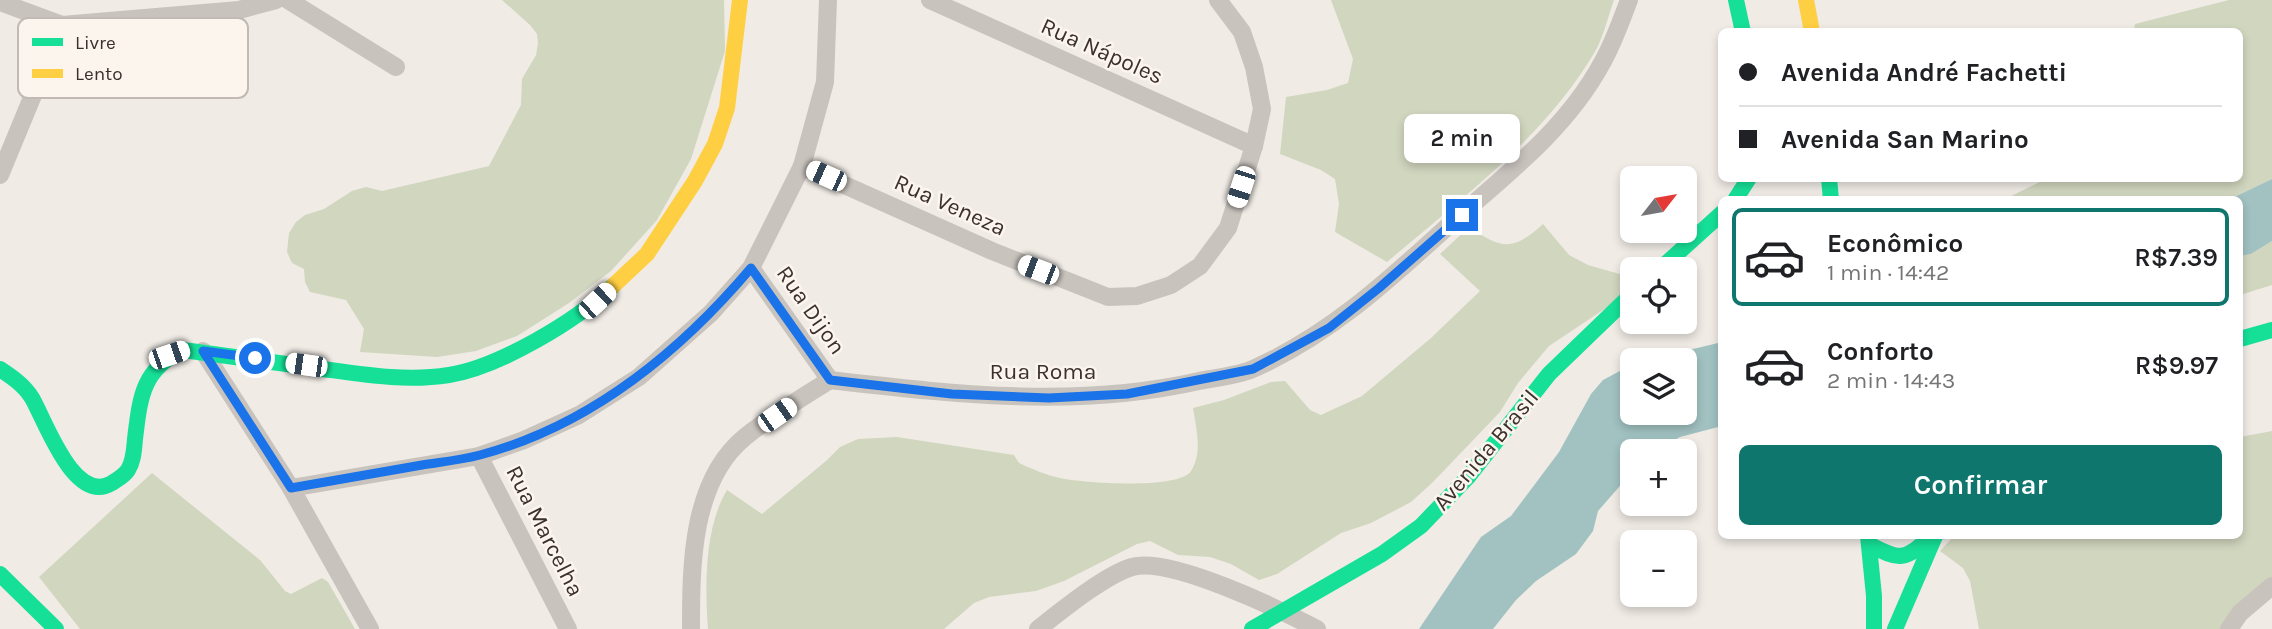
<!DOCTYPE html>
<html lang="pt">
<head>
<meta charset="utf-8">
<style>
  :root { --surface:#fff; --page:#f6f6f6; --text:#202124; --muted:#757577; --line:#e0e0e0; --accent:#0f766e }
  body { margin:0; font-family:Karla,sans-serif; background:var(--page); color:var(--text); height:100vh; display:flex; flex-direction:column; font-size:26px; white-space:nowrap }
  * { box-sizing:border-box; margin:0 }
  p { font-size:23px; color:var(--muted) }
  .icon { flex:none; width:38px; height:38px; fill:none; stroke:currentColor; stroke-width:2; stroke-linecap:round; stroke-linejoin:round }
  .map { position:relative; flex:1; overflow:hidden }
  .panel { position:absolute; left:1718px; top:196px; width:525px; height:343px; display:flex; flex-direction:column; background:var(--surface); border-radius:10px; box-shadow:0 4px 10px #0003 }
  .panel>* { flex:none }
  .hud { position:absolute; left:1718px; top:28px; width:525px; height:154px; border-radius:10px; box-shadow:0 4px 10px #0003; display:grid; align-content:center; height:154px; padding:0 21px; background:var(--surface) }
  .needle { width:46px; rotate:59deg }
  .fabs { position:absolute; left:1620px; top:166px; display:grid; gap:14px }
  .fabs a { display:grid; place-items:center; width:77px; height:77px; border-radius:10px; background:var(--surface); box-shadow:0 4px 10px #0003; font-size:35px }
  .end { position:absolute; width:32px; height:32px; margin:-16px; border:9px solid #1a73e8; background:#fff; box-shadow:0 0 0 4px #fff }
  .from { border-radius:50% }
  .bubble { position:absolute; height:49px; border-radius:10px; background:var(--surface); box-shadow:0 4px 10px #0003; font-size:23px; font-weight:600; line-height:49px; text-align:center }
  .car { position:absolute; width:21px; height:42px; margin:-21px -10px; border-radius:9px; box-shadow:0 0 5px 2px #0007; background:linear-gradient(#fff 24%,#345 0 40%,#fff 0 76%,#345 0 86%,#fff 0) }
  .hud b { display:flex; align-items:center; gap:24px; height:66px; font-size:26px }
  .hud b+b { border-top:2px solid var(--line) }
  .hud i { width:18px; height:18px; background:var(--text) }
  ul { padding:12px 0 0; list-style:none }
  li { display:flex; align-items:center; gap:21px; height:98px; margin:0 14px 10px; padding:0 7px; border:4px solid transparent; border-radius:10px }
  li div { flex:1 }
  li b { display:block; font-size:26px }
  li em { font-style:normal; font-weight:600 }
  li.on { border-color:var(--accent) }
  li>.icon { width:63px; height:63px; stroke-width:1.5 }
  .action { display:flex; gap:14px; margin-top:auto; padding:14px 21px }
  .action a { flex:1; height:80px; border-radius:10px; background:var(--accent); color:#fff; font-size:28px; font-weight:600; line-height:80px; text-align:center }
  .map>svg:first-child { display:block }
  .green { fill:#d1d6bf }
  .water { fill:#a1c2c1 }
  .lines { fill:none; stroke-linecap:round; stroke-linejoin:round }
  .street { stroke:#c9c3be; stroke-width:18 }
  .fast { stroke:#16e098; stroke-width:16 }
  .slow { stroke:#ffcf43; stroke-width:16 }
  .route { stroke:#1a73e8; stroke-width:9 }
  .labels { text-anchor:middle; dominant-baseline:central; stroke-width:5; stroke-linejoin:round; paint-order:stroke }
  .street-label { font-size:23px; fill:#3b302b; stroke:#fbf5ee }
  .key { fill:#fbf5ee; stroke:#c1bab4; stroke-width:2 }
  .key-label { font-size:19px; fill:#3b302b }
</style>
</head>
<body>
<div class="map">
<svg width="2272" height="629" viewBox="0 0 2272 629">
  <rect width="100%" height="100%" fill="#f0ebe5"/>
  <g class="green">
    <path d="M 502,0 L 724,0 L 725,51 L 691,159 L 657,220 L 611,271 L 569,303 L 517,336 L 476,351 L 437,357 L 360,352 L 364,329 L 346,300 L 310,292 L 305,282 L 304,269 L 292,263 L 287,252 L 289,233 L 296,222 L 305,215 L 324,209 L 352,191 L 366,187 L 382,191 L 489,166 L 521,105 L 522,79 L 536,55 L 538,43 L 537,34 L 530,25 Z"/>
    <path d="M 1331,0 L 1614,0 C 1608,16 1604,35 1596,50 C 1545,137 1462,198 1387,262 L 1335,232 L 1339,204 L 1335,179 L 1321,170 L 1280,154 L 1286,97 L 1327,90 L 1348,83 L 1353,59 Z"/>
    <path d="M 2229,0 L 2272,0 L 2272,179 L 2230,199 L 2003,200 L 2046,179 L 2240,178 L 2240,32 L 2134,31 L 2135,24 Z"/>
    <path d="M 1543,224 L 1569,255 L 1588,265 L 1623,275 L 1626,280 L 1623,291 L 1612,304 L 1549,346 L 1518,383 L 1500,412 L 1433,482 L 1411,502 L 1371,523 L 1341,533 L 1277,574 L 1259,580 L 1231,564 L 1210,557 L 1178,555 L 1150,541 L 1137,544 L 1064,581 L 1036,591 L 989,597 L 974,603 L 944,629 L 708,629 C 705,587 704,528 727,490 L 762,514 L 826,461 L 840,447 L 858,439 L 897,437 L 1014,455 L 1019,463 C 1032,469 1046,475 1060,478 C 1082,483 1179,490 1191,471 C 1203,453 1196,427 1193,408 L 1224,400 L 1271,382 L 1285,381 L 1310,410 L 1321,415 L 1362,396 L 1431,338 L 1480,291 L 1440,254 L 1469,227 C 1502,249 1512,252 1543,224 Z"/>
    <path d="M 2272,241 L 2272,285 L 2240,295 L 2240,256 L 2251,254 Z"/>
    <path d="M 2272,431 L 2272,593 L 2234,629 L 1979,629 L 1970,581 L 1963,568 L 1940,551 L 1954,536 L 2240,536 L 2240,437 Z"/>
    <path d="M 152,473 L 260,560 L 285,591 L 291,594 L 322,578 L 328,582 L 355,629 L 80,629 L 39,577 Z"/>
  </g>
  <g class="water">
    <path d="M 2272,179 L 2272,241 L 2251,254 L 2240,256 L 2240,200 L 2230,199 Z"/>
    <path d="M 1722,342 L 1722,426 L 1680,437 L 1655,451 L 1633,452 L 1633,471 L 1598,511 L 1593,531 L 1576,554 L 1536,581 L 1516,600 L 1493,629 L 1419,629 L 1481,537 L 1511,516 L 1559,452 L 1591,394 L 1603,380 L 1633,364 L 1633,413 L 1685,413 L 1685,360 L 1648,360 Z"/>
  </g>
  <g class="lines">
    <g class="street">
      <path d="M 288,0 L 396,67"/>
      <path d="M 930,0 L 1254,146"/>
      <path d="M 0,2 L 62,25 L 239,10 L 276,0"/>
      <path d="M 802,166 L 992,251 L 1108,297 L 1137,296 L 1171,285 L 1200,266 L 1228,228 L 1254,146 L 1262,109 L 1254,67 L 1242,32 L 1218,0"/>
      <path d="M 0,175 L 62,25"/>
      <path d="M 751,268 L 830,380"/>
      <path d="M 203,351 L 291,488 L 370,629"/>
      <path d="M 830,380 C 953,394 1076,409 1199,381 C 1217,377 1239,376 1255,368 C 1334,333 1395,274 1458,217 C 1511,171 1568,126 1602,63 C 1613,44 1621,21 1629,0"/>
      <path d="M 479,456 L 568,629"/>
      <path d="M 291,488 L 479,456 L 524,440 L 579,415 L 639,377 L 711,313 L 751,268 L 802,166 L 825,82 L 828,0"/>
      <path d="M 691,629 C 691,566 691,481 745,437 C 771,416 801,398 830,380"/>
      <path d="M 1038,629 C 1061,611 1105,575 1132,567 C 1170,556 1281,610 1317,629"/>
      <path d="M 2229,629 L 2240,613 L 2272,586"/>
    </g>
    <g class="fast">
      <path d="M 1736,0 L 1743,32"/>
      <path d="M 1829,178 L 1831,200"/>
      <path d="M 1735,200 L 1749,178"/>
      <path d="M 1659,270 L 1722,213"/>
      <path d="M 2240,339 L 2272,330"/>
      <path d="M 0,369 C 12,377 24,385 32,398 C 45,420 74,506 112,483 C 118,479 124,476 128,470 C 134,460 134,449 135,439 C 140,398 142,369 183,350 C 227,356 272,362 316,368 C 361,374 404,382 449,375 C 499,367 576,321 613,286"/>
      <path d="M 1868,536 L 1874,596 L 1874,629"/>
      <path d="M 1869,544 C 1899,561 1906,561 1931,536"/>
      <path d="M 0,574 L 56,629"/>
      <path d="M 1252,629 L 1382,554 L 1421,526 L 1468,477 L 1549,374 L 1633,293"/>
      <path d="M 1895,629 L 1935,536"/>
    </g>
    <g class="slow">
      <path d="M 1806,0 L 1812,32"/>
      <path d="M 613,286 L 647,254 L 695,181 L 715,144 L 727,108 L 740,0"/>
    </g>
  </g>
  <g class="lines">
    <path class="route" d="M 255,358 L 203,351 L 291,488 C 335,480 378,473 422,465 C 441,462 461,460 480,455 C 589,426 679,353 751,268 L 830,380 L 952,394 L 1049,398 L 1127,394 L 1253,369 L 1329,328 L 1379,288 L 1462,215"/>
  </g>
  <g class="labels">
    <g class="street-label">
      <text transform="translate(1102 51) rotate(24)">Rua Nápoles</text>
      <text transform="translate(950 205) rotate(24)">Rua Veneza</text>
      <text transform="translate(811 310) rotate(55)">Rua Dijon</text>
      <text x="1043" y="371">Rua Roma</text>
      <text transform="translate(1486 450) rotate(-50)">Avenida Brasil</text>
      <text transform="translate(545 531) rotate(63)">Rua Marcelha</text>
    </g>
  </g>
  <rect x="18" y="18" width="230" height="80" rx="10" class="key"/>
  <rect x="32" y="38" width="31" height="8" fill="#16e098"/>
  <rect x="32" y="69" width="31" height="9" fill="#ffcf43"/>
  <g class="key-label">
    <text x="75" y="49">Livre</text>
    <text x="75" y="80">Lento</text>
  </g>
</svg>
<div class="fabs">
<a><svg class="needle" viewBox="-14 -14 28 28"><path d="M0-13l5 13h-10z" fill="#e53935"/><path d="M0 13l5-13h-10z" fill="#757577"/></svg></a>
<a><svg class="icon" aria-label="locate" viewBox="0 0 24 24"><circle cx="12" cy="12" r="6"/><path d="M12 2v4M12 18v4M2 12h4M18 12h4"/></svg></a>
<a><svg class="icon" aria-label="layers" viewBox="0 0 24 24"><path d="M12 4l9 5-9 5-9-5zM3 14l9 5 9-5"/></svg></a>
<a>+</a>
<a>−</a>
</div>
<i class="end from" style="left:255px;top:358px"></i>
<i class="end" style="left:1462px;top:215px"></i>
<div class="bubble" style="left:1404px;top:114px;width:116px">2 min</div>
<i class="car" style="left:826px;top:176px;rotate:294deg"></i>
<i class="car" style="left:1241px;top:187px;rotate:198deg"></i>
<i class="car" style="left:1038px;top:270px;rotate:291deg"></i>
<i class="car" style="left:597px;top:301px;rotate:47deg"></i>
<i class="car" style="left:169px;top:355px;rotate:71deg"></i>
<i class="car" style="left:306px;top:365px;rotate:278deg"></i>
<i class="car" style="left:777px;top:415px;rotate:55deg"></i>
<div class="hud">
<b><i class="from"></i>Avenida André Fachetti</b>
<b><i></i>Avenida San Marino</b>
</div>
<section class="panel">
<ul>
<li class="on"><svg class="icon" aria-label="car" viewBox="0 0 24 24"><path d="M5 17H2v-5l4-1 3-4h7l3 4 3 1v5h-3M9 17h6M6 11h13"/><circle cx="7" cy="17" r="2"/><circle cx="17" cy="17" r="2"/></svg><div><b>Econômico</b><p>1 min · 14:42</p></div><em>R$7.39</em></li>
<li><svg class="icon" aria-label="car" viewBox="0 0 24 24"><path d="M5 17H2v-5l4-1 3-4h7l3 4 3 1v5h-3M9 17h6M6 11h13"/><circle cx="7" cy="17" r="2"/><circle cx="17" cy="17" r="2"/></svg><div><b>Conforto</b><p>2 min · 14:43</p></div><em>R$9.97</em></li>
</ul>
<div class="action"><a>Confirmar</a></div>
</section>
</div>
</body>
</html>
